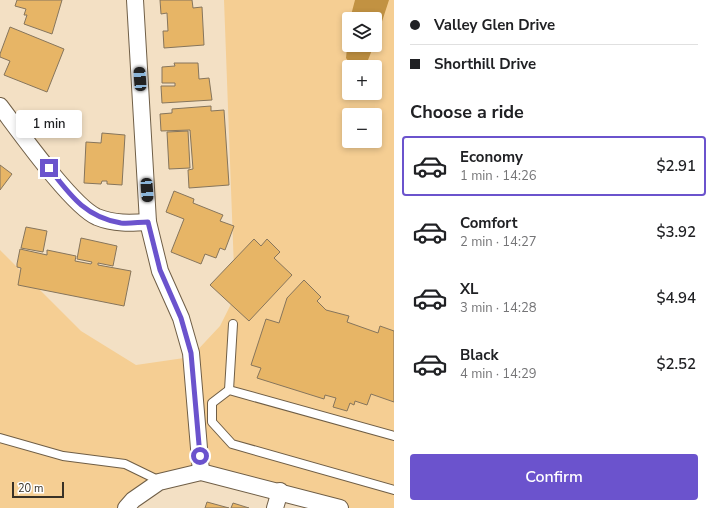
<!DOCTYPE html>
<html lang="en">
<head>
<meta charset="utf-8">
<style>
  :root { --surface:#fff; --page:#f6f6f6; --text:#202124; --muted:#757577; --line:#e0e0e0; --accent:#6b53cd }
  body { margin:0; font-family:"Nunito Sans",sans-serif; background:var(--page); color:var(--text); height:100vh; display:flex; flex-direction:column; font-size:15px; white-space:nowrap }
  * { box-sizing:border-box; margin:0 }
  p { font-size:13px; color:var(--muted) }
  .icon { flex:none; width:22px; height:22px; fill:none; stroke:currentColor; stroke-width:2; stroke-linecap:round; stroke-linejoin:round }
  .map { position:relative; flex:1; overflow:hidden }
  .panel { display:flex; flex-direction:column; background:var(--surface); width:320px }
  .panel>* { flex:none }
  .top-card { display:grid; align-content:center; height:88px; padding:0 16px; background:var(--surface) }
  .tools { position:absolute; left:342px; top:12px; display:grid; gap:8px }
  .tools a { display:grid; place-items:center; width:40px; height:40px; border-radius:4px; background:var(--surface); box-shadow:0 2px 6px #0003; font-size:20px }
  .scale { position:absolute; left:12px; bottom:10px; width:52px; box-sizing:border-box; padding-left:4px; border:2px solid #383126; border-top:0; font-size:11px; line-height:14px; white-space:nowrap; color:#383126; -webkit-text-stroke:3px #fff; paint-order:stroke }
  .end { position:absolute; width:18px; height:18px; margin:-9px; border:5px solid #6b53cd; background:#fff; box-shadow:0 0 0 2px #fff }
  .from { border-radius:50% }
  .bubble { position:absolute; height:28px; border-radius:4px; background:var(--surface); box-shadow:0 2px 6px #0003; font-size:13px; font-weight:600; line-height:28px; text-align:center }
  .car { position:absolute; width:12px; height:24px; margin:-12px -6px; border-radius:5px; box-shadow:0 0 3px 1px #0007; background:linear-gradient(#222 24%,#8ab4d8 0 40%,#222 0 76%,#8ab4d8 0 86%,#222 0) }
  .top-card b { display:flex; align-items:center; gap:14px; height:38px; font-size:15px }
  .top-card b+b { border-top:1px solid var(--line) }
  .top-card i { width:10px; height:10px; background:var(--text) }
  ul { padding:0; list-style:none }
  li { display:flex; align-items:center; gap:12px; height:60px; margin:0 8px 6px; padding:0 8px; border:2px solid transparent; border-radius:4px }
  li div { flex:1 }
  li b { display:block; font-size:15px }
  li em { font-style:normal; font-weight:600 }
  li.on { border-color:var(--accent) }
  li>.icon { width:36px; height:36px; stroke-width:1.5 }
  h2 { padding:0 16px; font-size:18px; line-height:48px }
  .primary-button { display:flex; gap:8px; margin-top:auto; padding:8px 16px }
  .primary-button a { flex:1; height:46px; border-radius:4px; background:var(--accent); color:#fff; font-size:16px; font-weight:600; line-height:46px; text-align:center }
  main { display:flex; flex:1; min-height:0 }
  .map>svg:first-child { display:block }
  .green { fill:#f5ce93; fill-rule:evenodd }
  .water { fill:#c29242 }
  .building { fill:#e7b566; stroke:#86755c }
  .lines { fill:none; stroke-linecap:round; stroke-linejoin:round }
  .service-casing { stroke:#6f5e46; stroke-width:10 }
  .minor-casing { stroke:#6f5e46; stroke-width:18 }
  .service { stroke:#fff; stroke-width:8 }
  .minor { stroke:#fff; stroke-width:16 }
  .route { stroke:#6b53cd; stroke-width:5 }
</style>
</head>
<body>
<main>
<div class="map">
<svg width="394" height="508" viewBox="0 0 394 508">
  <rect width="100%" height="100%" fill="#f3e0c4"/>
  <path class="green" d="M 224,0 L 394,0 L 394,508 L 338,508 L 181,474 L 126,508 L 0,508 L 0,250 L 81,331 L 136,365 L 191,357 L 220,326 L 235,296 ZM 349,19 L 375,19 L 375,45 L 349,45 ZM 349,67 L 375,67 L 375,93 L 349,93 ZM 349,115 L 375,115 L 375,141 L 349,141 Z"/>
  <g class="water">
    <path d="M 355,0 L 389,0 L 375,43 L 375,19 L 350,19 Z"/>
    <path d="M 349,28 L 349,45 L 374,45 L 366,65 L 360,67 L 351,65 L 346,58 Z"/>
  </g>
  <g class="building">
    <path d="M 17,0 L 62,0 L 52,34 L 24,24 L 27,15 L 24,15 L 26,9 L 15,6 Z"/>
    <path d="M 160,0 L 192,0 L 193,8 L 202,7 L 204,45 L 164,48 L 163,31 L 168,31 L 167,13 L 161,14 Z"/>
    <path d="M 10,27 L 64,49 L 47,92 L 4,75 L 10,61 L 0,57 L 0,54 Z"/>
    <path d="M 174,63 L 198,63 L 199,79 L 209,78 L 212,100 L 162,103 L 161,86 L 175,86 L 175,83 L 162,83 L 162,67 L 175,66 Z"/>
    <path d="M 211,106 L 211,111 L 224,110 L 229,185 L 189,188 L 188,170 L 193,169 L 190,130 L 161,131 L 160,114 L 172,113 L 172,109 Z"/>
    <path d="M 188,131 L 190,168 L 169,169 L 167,132 Z"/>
    <path d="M 102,133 L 125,135 L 122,185 L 107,184 L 107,181 L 102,181 L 101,184 L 84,183 L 86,142 L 101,143 Z"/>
    <path d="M 0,165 L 12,174 L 0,190 Z"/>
    <path d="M 174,191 L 194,199 L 193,203 L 223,215 L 220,221 L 234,226 L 225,250 L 220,248 L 216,258 L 205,254 L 201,264 L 171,252 L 184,219 L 166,212 Z"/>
    <path d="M 26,227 L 47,231 L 43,252 L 21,248 Z"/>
    <path d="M 81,238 L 117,246 L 113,266 L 98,263 L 98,265 L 131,271 L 124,306 L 18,285 L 21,268 L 17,267 L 17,264 L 20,249 L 47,255 L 47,250 L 76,256 L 75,261 L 91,264 L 92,262 L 77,259 Z"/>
    <path d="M 254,239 L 261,246 L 267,239 L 280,252 L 274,258 L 292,275 L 249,321 L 210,285 Z"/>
    <path d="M 304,280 L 321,297 L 317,301 L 326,310 L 349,316 L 347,322 L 378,333 L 380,326 L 394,331 L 394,402 L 371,394 L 367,405 L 355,401 L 354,405 L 350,403 L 347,411 L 333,407 L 336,398 L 325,395 L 324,399 L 257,378 L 261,368 L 251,365 L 266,319 L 279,323 L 287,298 Z"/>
    <path d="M 207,502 L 229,508 L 205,508 Z"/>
    <path d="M 233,503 L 249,508 L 231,508 Z"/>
  </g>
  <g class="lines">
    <g class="service-casing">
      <g id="service">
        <path d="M 229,390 L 233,324"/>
        <path d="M 394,436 L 229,390 L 212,403 L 212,422 L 232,444 L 394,490"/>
        <path d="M 0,438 L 63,456 L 125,464 L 160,481"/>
      </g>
    </g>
    <g class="minor-casing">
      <g id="minor">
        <path d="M 135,0 L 148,222 L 160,271 L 181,318 L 191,353 L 201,472"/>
        <path d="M 0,106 C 19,131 72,206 97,217 C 114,224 131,223 148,222"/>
        <path d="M 126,508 L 133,500 L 159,482 L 201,472 L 340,508"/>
        <path d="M 275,508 L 280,491"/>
      </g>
    </g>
    <use href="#service" class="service"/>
    <use href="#minor" class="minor"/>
  </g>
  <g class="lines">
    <path class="route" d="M 49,168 C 70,195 85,217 121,223 C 129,224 140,222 148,222 L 160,270 L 181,318 L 191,353 L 200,456"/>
  </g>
</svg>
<div class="tools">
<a><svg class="icon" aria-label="layers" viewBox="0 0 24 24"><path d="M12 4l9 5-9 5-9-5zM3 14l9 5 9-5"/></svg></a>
<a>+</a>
<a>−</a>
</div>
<div class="scale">20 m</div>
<i class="end from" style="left:200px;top:456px"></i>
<i class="end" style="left:49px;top:168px"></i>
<div class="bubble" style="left:16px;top:110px;width:66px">1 min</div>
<i class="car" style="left:140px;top:79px;rotate:356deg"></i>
<i class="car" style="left:147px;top:190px;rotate:176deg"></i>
</div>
<section class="panel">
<div class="top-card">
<b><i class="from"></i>Valley Glen Drive</b>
<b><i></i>Shorthill Drive</b>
</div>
<h2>Choose a ride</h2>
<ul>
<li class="on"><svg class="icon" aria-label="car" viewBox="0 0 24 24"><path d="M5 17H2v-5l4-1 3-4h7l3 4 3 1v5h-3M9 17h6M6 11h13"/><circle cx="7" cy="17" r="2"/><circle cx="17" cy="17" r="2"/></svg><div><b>Economy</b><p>1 min · 14:26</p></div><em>$2.91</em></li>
<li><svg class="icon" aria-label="car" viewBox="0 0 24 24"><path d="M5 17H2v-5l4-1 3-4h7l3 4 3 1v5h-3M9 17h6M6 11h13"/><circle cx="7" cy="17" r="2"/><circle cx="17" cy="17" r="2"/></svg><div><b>Comfort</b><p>2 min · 14:27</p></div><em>$3.92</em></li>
<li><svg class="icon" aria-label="car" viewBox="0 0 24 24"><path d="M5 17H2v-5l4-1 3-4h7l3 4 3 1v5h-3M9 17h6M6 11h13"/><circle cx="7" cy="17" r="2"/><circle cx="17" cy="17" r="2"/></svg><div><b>XL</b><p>3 min · 14:28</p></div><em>$4.94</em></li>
<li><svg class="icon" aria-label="car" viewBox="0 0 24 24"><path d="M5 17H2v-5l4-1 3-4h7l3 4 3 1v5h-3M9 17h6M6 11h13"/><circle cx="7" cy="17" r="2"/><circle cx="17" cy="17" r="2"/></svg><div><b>Black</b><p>4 min · 14:29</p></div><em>$2.52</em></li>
</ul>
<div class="primary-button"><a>Confirm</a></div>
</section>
</main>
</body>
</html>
